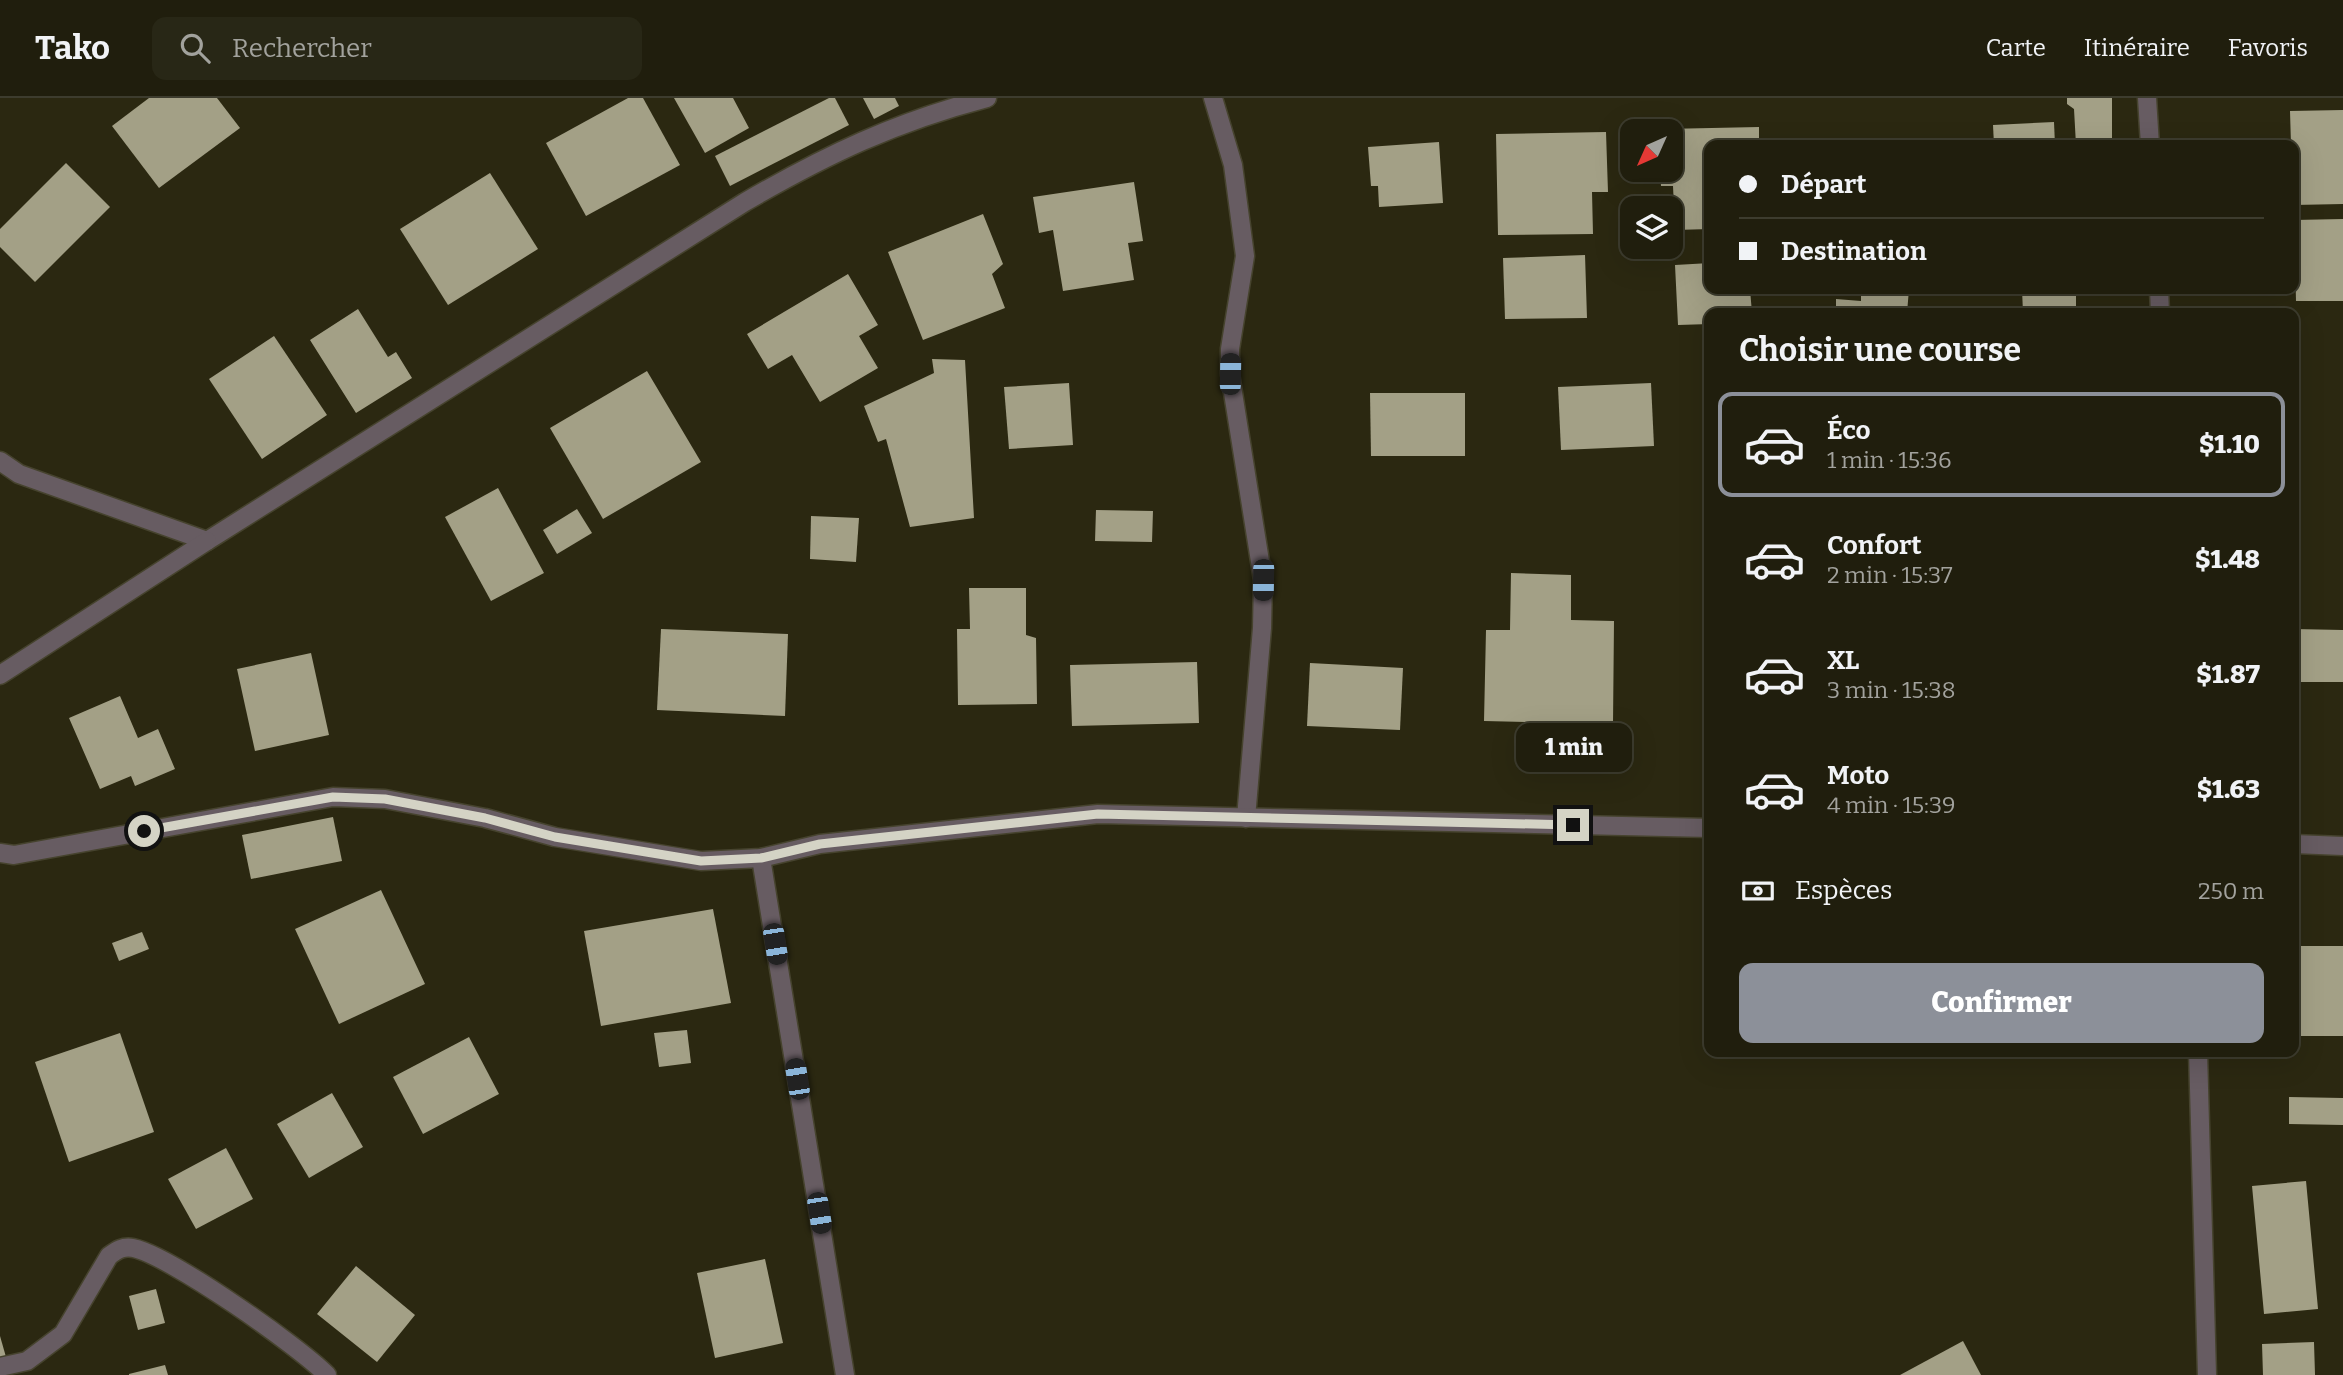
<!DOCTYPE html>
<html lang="fr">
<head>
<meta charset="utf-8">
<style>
  :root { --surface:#201e0d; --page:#282716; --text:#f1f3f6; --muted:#a2a29d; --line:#3d3c2e; --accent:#8c9099 }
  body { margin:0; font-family:Bitter,serif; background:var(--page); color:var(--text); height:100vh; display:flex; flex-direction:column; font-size:26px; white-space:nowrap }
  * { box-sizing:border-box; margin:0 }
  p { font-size:23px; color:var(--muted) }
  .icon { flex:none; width:38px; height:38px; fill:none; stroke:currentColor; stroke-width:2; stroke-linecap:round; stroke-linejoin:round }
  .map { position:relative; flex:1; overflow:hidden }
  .sheet { position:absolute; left:1704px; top:210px; width:595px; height:749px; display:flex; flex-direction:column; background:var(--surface); border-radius:14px; box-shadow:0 7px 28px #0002,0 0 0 2px var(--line) }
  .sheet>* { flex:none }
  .guide { position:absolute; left:1704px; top:42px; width:595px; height:154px; border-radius:14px; box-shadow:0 7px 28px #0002,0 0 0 2px var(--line); display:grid; align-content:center; height:154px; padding:0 35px; background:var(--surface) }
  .needle { width:46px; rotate:225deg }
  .tools { position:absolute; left:1620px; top:21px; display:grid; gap:14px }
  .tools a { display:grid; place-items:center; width:63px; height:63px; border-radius:14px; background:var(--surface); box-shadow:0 7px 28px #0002,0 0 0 2px var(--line); font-size:35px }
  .end { position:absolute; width:32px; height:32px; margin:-16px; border:9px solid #d4d3c5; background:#111; box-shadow:0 0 0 4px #111 }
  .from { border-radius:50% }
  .bubble { position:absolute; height:49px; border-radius:14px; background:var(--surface); box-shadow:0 7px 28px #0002,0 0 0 2px var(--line); font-size:23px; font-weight:800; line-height:49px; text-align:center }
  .car { position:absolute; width:21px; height:42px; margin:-21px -10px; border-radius:9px; box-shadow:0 0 5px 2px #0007; background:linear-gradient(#222 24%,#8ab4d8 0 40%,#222 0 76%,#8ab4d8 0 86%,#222 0) }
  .guide b { display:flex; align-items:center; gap:24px; height:66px; font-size:26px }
  .guide b+b { border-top:2px solid var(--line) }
  .guide i { width:18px; height:18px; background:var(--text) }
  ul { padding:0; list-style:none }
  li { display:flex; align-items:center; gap:21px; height:105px; margin:0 14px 10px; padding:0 21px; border:4px solid transparent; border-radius:14px }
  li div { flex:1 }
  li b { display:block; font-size:26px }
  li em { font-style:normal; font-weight:800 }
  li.current { border-color:var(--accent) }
  li>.icon { width:63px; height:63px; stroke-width:1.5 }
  h2 { padding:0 35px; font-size:32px; line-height:84px }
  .pay { display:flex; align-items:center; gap:18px; height:77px; padding:0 35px; font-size:26px }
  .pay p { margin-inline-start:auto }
  .cta { display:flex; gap:14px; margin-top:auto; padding:14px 35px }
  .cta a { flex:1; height:80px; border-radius:14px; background:var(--accent); color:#fff; font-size:28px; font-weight:800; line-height:80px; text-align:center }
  header { display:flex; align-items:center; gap:42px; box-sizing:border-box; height:98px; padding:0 35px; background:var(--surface); border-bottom:2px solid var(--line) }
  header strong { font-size:33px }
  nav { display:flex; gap:38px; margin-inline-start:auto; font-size:24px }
  .search { width:490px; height:63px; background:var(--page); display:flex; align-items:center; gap:18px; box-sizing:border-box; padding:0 24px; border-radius:14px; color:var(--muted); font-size:26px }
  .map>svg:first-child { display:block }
  .building { fill:#a3a086 }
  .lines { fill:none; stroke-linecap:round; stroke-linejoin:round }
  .street-casing { stroke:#46432e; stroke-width:21 }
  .street { stroke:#675c62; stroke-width:18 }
  .route { stroke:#d4d3c5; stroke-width:9 }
</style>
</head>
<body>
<header>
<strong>Tako</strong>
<div class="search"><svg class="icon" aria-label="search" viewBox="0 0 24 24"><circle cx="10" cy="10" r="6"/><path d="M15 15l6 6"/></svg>Rechercher</div>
<nav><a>Carte</a><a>Itinéraire</a><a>Favoris</a></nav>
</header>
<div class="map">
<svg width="2343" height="1277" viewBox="0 0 2343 1277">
  <rect width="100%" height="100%" fill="#2b2811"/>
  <g class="building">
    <path d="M 149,0 L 217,0 L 240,30 L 159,90 L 112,28 Z"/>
    <path d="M 628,0 L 643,0 L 680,67 L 586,118 L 546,45 Z"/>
    <path d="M 674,0 L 733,0 L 749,30 L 705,55 Z"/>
    <path d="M 829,0 L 835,0 L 849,27 L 730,88 L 715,58 Z"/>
    <path d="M 863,0 L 895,0 L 899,8 L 874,21 Z"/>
    <path d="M 2067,0 L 2112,0 L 2112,47 L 2076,47 L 2074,11 L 2067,6 Z"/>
    <path d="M 2343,12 L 2343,106 L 2294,107 L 2294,47 L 2291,47 L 2290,13 Z"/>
    <path d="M 2054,24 L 2055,47 L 1994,47 L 1993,27 Z"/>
    <path d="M 1759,29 L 1759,47 L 1710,47 L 1710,131 L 1675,132 L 1673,88 L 1661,88 L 1660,72 L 1671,72 L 1671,33 L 1664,31 Z"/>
    <path d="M 1606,34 L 1608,94 L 1592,94 L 1593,136 L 1498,137 L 1496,36 Z"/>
    <path d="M 1439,44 L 1443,105 L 1379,109 L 1378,88 L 1371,88 L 1368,49 Z"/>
    <path d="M 66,65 L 110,109 L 35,184 L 0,149 L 0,131 Z"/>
    <path d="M 490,75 L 538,151 L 448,207 L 400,131 Z"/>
    <path d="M 1134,84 L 1143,143 L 1128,145 L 1134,182 L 1063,193 L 1053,132 L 1039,135 L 1033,99 Z"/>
    <path d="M 983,116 L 1003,166 L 992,176 L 1005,210 L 923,242 L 888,154 Z"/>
    <path d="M 2343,121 L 2343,203 L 2296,203 L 2294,122 Z"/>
    <path d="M 1585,157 L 1587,220 L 1505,221 L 1503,160 Z"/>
    <path d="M 1710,165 L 1710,191 L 1750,191 L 1752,215 L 1710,215 L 1710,226 L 1678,227 L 1675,167 Z"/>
    <path d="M 848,176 L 878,227 L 859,238 L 878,270 L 820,304 L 792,257 L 768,271 L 747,236 Z"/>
    <path d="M 1861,191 L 1909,191 L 1907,215 L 1836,215 L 1836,201 L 1861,203 Z"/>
    <path d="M 1950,191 L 1975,191 L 1975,193 L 1951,195 Z"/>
    <path d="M 2022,191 L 2076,191 L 2076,215 L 2023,215 Z"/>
    <path d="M 358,211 L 388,259 L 396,254 L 412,280 L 356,315 L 310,242 Z"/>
    <path d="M 274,238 L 327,317 L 262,361 L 209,281 Z"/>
    <path d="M 932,261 L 965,262 L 974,420 L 910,429 L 886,341 L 878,344 L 864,308 L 934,275 Z"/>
    <path d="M 647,273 L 701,364 L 603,421 L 550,330 Z"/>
    <path d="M 1069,285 L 1073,347 L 1009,351 L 1004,289 Z"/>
    <path d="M 1651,285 L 1654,348 L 1561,352 L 1558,289 Z"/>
    <path d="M 1370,295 L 1465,295 L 1465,358 L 1371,358 Z"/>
    <path d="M 498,390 L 544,475 L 491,503 L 445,419 Z"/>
    <path d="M 577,411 L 592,435 L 557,456 L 543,432 Z"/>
    <path d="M 1096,412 L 1153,413 L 1152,444 L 1095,443 Z"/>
    <path d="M 811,418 L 859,420 L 856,464 L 810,461 Z"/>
    <path d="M 1511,475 L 1571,477 L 1571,522 L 1614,523 L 1613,626 L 1484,623 L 1486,532 L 1510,532 Z"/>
    <path d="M 969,490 L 1026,490 L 1026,537 L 1036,540 L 1037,606 L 958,607 L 957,531 L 970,531 Z"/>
    <path d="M 661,531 L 788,536 L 785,618 L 657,612 Z"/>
    <path d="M 2294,531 L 2343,532 L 2343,584 L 2294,584 Z"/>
    <path d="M 311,555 L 329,637 L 255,653 L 237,571 Z"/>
    <path d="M 1197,564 L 1199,625 L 1072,628 L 1070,567 Z"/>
    <path d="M 1310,565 L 1403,570 L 1400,632 L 1307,628 Z"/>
    <path d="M 120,598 L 138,640 L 158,631 L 175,671 L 135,688 L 131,678 L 100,691 L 69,620 Z"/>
    <path d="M 333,719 L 342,763 L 251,781 L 242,737 Z"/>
    <path d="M 381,792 L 425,886 L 339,926 L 295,831 Z"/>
    <path d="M 713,811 L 731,905 L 601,928 L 584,833 Z"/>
    <path d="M 142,834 L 149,851 L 119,863 L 112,845 Z"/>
    <rect x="2294" y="848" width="49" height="90"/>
    <path d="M 687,932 L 691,965 L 659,969 L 654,935 Z"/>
    <path d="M 120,935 L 154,1034 L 69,1064 L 35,964 Z"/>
    <path d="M 469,939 L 499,996 L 423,1036 L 393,979 Z"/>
    <path d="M 332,995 L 363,1049 L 309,1080 L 277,1026 Z"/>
    <path d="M 2289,999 L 2343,1000 L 2343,1027 L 2289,1026 Z"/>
    <path d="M 226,1050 L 253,1101 L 196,1131 L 168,1081 Z"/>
    <path d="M 2306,1083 L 2318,1211 L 2264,1216 L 2252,1088 Z"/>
    <path d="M 765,1161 L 783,1245 L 715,1260 L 697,1175 Z"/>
    <path d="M 356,1168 L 415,1217 L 377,1264 L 317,1216 Z"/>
    <path d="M 156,1191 L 165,1225 L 138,1232 L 129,1198 Z"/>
    <path d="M 0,1238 L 6,1259 L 0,1260 Z"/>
    <path d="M 1963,1243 L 1981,1277 L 1900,1277 Z"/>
    <path d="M 2314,1244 L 2315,1277 L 2263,1277 L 2262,1246 Z"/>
    <path d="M 165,1267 L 168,1277 L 129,1277 L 129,1276 Z"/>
  </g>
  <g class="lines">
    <g class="street-casing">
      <g id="street">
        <path d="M 1213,0 L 1233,67 L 1245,158 L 1230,251 L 1230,276 L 1263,482 L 1262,530 L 1246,720"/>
        <path d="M 2147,0 L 2150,47"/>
        <path d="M 2159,191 L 2160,215"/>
        <path d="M 0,363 L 19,376 L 207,443 L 745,104 C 826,57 895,24 987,0"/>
        <path d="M 0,577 L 207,443"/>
        <path d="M 2294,746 L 2343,748"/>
        <path d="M 0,755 L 14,757 L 333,699 L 385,701 L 485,720 L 555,739 L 701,763 L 761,760 L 820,746 L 1098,716 L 1710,730"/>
        <path d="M 761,760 L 845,1277"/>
        <path d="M 2198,954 L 2207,1277"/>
        <path d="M 0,1269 L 27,1263 L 63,1236 L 109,1158 C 117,1152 123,1148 133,1150 C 169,1157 300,1249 327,1277"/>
      </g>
    </g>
    <use href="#street" class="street"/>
  </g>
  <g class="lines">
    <path class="route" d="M 144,733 L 333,699 L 385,701 L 485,720 L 555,739 L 701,763 L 761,760 L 820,746 L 1098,716 L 1573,727"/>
  </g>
</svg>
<div class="tools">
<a><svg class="needle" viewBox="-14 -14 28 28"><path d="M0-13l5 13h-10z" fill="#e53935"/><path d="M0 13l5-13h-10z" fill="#a2a29d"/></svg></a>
<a><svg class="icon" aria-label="layers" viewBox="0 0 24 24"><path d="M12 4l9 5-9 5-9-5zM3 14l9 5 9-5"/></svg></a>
</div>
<i class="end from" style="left:144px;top:733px"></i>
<i class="end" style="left:1573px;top:727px"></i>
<div class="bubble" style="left:1516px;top:625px;width:116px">1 min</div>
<i class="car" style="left:1230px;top:276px;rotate:1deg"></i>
<i class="car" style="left:1263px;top:482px;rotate:181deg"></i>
<i class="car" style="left:775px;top:846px;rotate:171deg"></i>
<i class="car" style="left:797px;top:981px;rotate:351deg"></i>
<i class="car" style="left:819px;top:1115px;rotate:171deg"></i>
<div class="guide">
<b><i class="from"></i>Départ</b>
<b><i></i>Destination</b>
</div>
<section class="sheet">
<h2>Choisir une course</h2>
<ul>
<li class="current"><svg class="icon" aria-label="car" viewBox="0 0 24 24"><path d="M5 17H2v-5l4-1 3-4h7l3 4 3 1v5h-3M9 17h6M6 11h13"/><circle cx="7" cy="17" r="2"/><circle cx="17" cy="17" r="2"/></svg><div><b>Éco</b><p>1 min · 15:36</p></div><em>$1.10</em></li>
<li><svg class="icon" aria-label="car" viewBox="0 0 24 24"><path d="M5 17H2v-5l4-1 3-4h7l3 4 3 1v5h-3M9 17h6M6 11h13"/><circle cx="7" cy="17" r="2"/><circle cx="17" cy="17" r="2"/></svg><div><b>Confort</b><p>2 min · 15:37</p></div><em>$1.48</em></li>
<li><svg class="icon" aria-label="car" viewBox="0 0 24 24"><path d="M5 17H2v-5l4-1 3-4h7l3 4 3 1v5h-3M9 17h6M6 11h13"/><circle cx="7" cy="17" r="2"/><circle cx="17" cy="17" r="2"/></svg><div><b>XL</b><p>3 min · 15:38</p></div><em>$1.87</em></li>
<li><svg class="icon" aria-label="car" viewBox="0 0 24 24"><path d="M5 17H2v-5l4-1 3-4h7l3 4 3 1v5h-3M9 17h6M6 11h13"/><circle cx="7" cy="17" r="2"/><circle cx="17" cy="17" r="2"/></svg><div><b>Moto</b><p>4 min · 15:39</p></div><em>$1.63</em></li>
</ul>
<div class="pay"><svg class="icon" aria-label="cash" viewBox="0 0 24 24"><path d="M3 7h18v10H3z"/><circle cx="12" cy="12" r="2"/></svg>Espèces<p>250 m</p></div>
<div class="cta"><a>Confirmer</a></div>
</section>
</div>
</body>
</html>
